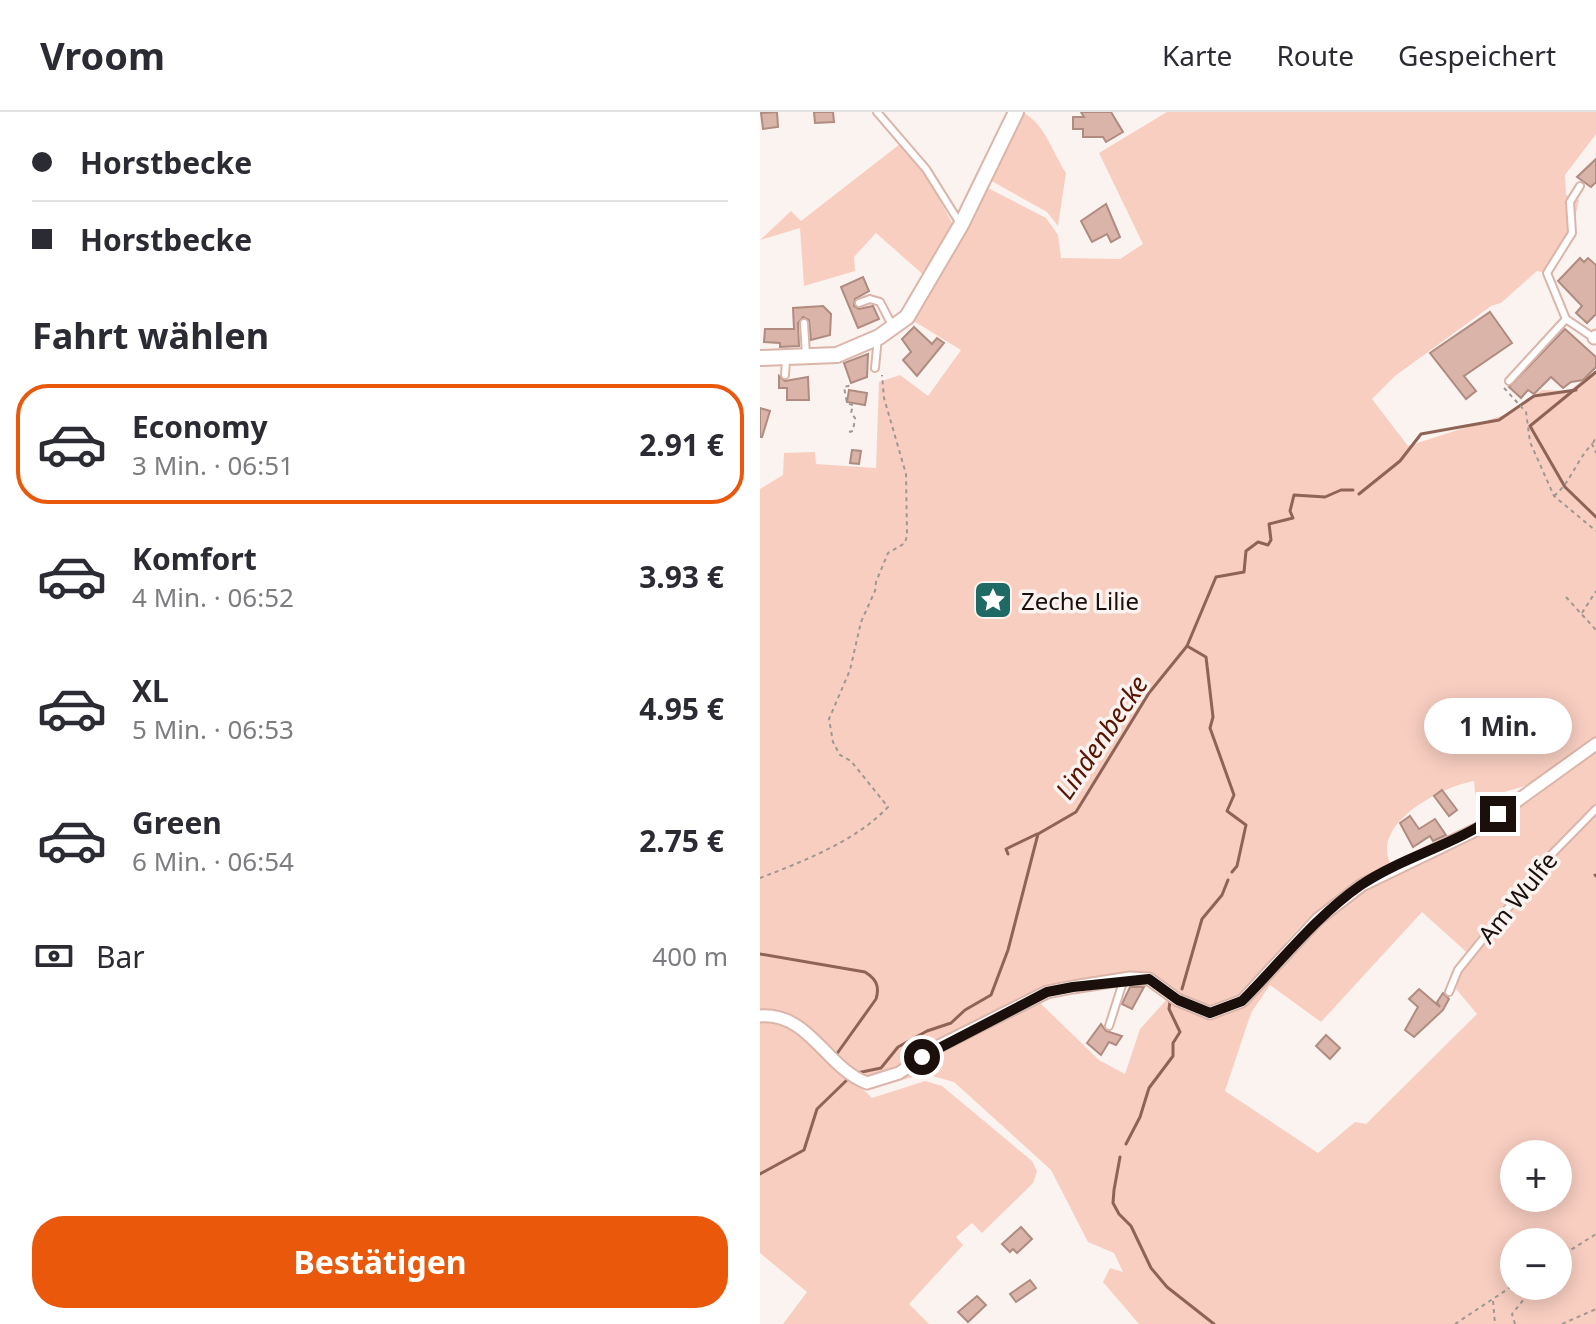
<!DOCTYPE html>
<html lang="de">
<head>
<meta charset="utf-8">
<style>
  :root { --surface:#fff; --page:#f7f7f7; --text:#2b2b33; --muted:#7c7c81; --line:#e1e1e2; --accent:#ea580c }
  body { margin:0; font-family:"Noto Sans",sans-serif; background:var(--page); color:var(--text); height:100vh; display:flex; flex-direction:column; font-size:30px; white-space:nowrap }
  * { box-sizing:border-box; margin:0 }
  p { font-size:26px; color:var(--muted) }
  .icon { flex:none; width:44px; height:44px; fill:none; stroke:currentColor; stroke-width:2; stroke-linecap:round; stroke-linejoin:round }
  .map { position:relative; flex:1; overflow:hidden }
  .details { display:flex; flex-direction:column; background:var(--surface); width:760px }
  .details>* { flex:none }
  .top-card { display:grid; align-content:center; height:176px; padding:0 32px; background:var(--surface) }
  .fabs { position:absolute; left:740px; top:1028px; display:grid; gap:16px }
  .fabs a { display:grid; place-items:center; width:72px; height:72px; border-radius:50%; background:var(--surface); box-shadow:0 4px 20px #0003; font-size:40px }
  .end { position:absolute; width:36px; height:36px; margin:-18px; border:10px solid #1b0f0b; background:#fff; box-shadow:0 0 0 4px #fff }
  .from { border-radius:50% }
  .bubble { position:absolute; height:56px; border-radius:28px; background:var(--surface); box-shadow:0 4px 20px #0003; font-size:26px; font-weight:700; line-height:56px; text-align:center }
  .top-card b { display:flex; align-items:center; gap:28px; height:76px; font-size:30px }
  .top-card b+b { border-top:2px solid var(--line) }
  .top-card i { width:20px; height:20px; background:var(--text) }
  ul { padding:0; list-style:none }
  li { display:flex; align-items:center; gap:24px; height:120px; margin:0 16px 12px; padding:0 16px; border:4px solid transparent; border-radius:32px }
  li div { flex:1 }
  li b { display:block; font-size:30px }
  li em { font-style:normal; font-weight:700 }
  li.active { border-color:var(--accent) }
  li>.icon { width:72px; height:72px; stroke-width:1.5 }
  h2 { padding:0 32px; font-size:36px; line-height:96px }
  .pay { display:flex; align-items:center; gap:20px; height:88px; padding:0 32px; font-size:30px }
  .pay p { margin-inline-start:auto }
  .cta { display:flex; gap:16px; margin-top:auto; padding:16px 32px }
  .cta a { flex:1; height:92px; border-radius:32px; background:var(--accent); color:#fff; font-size:32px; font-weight:700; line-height:92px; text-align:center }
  header { display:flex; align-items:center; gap:48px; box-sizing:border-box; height:112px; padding:0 40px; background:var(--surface); border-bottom:2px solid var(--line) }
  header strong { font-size:38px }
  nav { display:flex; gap:44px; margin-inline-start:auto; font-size:28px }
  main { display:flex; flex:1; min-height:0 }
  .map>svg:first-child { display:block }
  .green { fill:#f8cec1; fill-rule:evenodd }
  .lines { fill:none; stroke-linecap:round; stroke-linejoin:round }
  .stream { stroke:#8f6457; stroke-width:3 }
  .building { fill:#dab4a9; stroke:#af8b80; stroke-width:2 }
  .service-casing { stroke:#dbb5a9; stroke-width:10 }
  .minor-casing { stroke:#dbb5a9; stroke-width:15 }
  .tertiary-casing { stroke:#dbb5a9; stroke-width:18 }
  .path { stroke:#a09793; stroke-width:2; stroke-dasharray:4 4; stroke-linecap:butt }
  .service { stroke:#fff; stroke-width:6 }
  .minor { stroke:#fff; stroke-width:11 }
  .tertiary { stroke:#fff; stroke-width:14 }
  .route { stroke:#1b0f0b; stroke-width:10 }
  .labels { text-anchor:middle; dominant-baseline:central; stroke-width:7; stroke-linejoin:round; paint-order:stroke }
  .poi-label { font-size:24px; fill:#1b0f0b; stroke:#fbf3f0; text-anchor:start }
  .street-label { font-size:24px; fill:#1b0f0b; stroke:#fbf3f0 }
  .water-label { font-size:26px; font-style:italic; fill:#581400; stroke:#fbf3f0 }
</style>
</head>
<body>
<header>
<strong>Vroom</strong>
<nav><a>Karte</a><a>Route</a><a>Gespeichert</a></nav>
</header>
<main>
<section class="details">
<div class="top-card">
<b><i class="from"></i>Horstbecke</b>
<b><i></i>Horstbecke</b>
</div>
<h2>Fahrt wählen</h2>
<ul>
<li class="active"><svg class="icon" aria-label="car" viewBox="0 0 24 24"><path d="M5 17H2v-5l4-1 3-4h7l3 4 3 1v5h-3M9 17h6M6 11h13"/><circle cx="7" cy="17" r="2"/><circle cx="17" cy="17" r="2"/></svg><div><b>Economy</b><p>3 Min. · 06:51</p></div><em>2.91 €</em></li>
<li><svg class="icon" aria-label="car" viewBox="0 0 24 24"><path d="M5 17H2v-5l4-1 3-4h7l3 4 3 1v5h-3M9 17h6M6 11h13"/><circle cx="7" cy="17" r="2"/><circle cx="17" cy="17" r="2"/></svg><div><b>Komfort</b><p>4 Min. · 06:52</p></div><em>3.93 €</em></li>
<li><svg class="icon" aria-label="car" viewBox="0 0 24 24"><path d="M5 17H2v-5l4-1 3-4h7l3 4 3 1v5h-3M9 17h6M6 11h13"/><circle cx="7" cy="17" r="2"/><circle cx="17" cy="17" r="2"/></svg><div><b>XL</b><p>5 Min. · 06:53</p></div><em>4.95 €</em></li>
<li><svg class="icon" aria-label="car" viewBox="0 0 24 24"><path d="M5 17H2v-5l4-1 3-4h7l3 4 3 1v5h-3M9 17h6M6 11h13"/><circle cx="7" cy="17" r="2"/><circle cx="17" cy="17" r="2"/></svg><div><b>Green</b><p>6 Min. · 06:54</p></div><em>2.75 €</em></li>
</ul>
<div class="pay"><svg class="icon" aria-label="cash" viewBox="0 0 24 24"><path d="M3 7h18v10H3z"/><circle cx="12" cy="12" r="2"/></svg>Bar<p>400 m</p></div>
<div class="cta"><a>Bestätigen</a></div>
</section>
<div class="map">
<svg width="836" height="1212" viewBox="0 0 836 1212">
  <rect width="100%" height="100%" fill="#fbf3f0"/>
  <g class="green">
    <path d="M 262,0 C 285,11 292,40 306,61 L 298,114 L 287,100 L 228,67 Z"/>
    <path d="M 407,0 L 836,0 L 836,22 L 805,63 L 806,83 L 819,88 L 813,114 L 787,161 L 777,159 L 741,191 L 731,194 L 635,264 L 612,287 L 648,334 L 744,303 L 782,278 L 809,279 L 836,258 L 836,628 L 769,673 L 737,682 L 750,697 L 836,637 L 836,1212 L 379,1212 L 343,1170 L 350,1156 L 363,1160 L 354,1141 L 328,1130 L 291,1058 L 194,970 L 165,962 L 114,975 L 116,968 C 89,970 65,935 48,918 L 44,920 L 112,986 L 165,969 L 182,974 L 272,1049 L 277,1059 L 273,1071 L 222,1121 L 212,1111 L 196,1125 L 203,1133 L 149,1192 L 169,1212 L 23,1212 L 47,1180 L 0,1141 L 0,907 L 36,913 L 38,910 L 19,902 L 0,902 L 0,377 L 23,363 L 24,341 L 55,340 L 56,352 L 116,356 L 119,270 L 140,263 L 168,284 L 201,238 L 152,208 L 224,74 L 286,106 L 298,123 L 301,146 L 360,147 L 383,132 L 339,41 ZM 714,669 L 715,681 L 732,711 L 631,758 L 602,775 L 561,809 L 484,891 L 450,903 L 409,885 L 380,917 L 365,962 L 339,948 L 276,887 L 275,881 C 293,873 371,859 389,865 C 410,872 426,902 453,897 C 494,890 512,841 540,815 C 567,790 597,768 630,751 C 612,710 682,675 714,669 ZM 662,800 L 712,845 L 700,861 L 696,877 L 717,902 L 606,1012 L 595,1010 L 558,1041 L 465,979 L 491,901 L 510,873 L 561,910 ZM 754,1042 L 798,1042 L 798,1086 L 754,1086 ZM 754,1130 L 798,1130 L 798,1174 L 754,1174 Z"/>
    <path d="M 140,32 L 162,55 L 192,111 L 167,166 L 116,121 L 94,145 L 95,159 L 44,174 L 40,116 L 0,128 L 31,99 L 41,109 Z"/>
  </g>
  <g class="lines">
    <g class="stream">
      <path d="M 836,260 L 770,314 L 805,375 L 836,405"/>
      <path d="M 599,382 L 640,349 L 661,322 L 739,308 L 774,284 L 816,278"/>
      <path d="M 427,534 L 446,545 L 453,605 L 450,616 L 474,683 L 467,699 L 486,713 L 477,754 L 472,760"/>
      <path d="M 248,742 L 246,737 L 277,722"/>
      <path d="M 835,763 L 836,764"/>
      <path d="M 0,842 L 105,860 C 116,867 120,874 116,887 L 76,943 L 78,946"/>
      <path d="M 422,877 L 442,807 L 462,783 L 468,768"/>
      <path d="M 97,961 L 121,956 L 138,935 L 167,919 L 191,911 L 205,898 L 231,883 L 248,838 L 278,722 L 316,700 L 389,581 L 427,534 L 456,465 L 484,460 L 486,439 L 498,430 L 508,433 L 511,428 L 509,412 L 533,406 L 530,399 L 534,383 L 565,385 L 581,378 L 593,378"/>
      <path d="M 366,1032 L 380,1005 L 389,976 L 413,944 L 413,931 L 420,920 L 409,897 L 410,889"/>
      <path d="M 360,1045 L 354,1078 L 353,1091 L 359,1102 L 371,1114 L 391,1156 L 407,1175 L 454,1212"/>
      <path d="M 0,1062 L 44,1038 L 57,997 L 90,965"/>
    </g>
  </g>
  <g class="building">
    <path d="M 17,0 L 18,15 L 3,17 L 1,1 Z"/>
    <path d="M 54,0 L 73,0 L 74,10 L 55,11 Z"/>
    <path d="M 321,0 L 351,0 L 363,20 L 346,30 L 343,25 L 323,25 L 323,17 L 313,17 L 313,5 L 324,5 Z"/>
    <path d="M 836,47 L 836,70 L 831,75 L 817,65 Z"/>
    <path d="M 346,92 L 360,125 L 351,130 L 347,122 L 332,130 L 321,109 Z"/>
    <path d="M 820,146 L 824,150 L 828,146 L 836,153 L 836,202 L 827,211 L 816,201 L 822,194 L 798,169 Z"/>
    <path d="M 103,165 L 109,179 L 95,187 L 94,194 L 99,197 L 113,194 L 119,207 L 98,216 L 81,175 Z"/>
    <path d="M 63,194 L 71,202 L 70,223 L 51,228 L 49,208 L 43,205 L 38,211 L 39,234 L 20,235 L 20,231 L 4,230 L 5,217 L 34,217 L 33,196 Z"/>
    <path d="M 730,200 L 752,231 L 704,264 L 716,279 L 706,287 L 670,241 Z"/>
    <path d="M 154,215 L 172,232 L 177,226 L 184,231 L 157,264 L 143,248 L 151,240 L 142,227 Z"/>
    <path d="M 805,217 L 836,245 L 836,255 L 823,268 L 811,270 L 803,276 L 791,265 L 774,282 L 768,278 L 761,286 L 749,275 Z"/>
    <path d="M 108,242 L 107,265 L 91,271 L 84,251 Z"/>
    <path d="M 19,264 L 25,269 L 48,265 L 49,288 L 27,288 L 27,276 L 19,276 Z"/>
    <path d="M 89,278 L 107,281 L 105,293 L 87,290 Z"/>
    <path d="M 0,296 L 10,299 L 2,325 L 0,325 Z"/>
    <path d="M 92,338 L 101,339 L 99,352 L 90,351 Z"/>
    <path d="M 682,678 L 697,698 L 689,704 L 674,684 Z"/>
    <path d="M 650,704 L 659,717 L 675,707 L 686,723 L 673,729 L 670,724 L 653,735 L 640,711 Z"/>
    <path d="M 370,875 L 384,875 L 372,897 L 362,892 Z"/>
    <path d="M 659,877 L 680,895 L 677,890 L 683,881 L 689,887 L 683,898 L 654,925 L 645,918 L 658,895 L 649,887 Z"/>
    <path d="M 341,912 L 346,919 L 362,924 L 356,933 L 349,930 L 341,943 L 327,931 Z"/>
    <path d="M 566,923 L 580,936 L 570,947 L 556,934 Z"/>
    <path d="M 261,1115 L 272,1127 L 257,1141 L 253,1137 L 250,1140 L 242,1132 Z"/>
    <path d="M 270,1168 L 276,1176 L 256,1190 L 250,1182 Z"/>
    <path d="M 217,1184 L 226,1193 L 208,1210 L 198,1200 Z"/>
  </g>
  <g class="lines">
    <g class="service-casing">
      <g id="service">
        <path d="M 117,0 L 166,57 L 201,113"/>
        <path d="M 99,191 L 110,187 L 120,190 L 133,215"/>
        <path d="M 806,207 L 787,161 L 812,121 L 810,90 L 820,74"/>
        <path d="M 44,211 L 46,243"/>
        <path d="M 115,256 L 118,225"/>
        <path d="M 25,263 L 26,247"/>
        <path d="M 749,269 L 806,207 L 834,226"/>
        <path d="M 689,880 L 698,858 L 790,744 L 836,697"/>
        <path d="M 349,914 L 364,867"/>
      </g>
    </g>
    <g class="minor-casing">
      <g id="minor">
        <path d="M 834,226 L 836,224"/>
        <path d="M 0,904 C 49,900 66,956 107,971 L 139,961 L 179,934 L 287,880 L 313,875 L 370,866 L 389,867 L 418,888 L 450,901 L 482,889 L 558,807 L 602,773 L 718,717 L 836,632"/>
      </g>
    </g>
    <g class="tertiary-casing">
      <path id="tertiary" d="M 0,246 L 77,243 L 119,225 L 147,205 L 201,113 L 256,0"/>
    </g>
    <g class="path">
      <path d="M 744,276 L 766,300 L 770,330 L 794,384 L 836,419"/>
      <path d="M 89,320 L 93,319 L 95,306 L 91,301 L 93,293 L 87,291 L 84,275 L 92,273"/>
      <path d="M 833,331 L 836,325"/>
      <path d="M 794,384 C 811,370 816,349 832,332 L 836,341"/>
      <path d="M 806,485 L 836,518"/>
      <path d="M 822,501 L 836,479"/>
      <path d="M 0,766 C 44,749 96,729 128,695 L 91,649 L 80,643 L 73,630 L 69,607 L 90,558 L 101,510 L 115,479 L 116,470 L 128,441 L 145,431 L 147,423 L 146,362 L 124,286 L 122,263"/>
      <path d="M 798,1146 L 836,1122"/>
      <path d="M 733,1189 L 735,1212"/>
      <path d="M 695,1212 L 754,1173"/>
      <path d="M 755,1212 L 752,1202 L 764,1187 L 760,1174"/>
      <path d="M 802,1212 L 836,1197"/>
    </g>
    <use href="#service" class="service"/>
    <use href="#minor" class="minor"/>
    <use href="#tertiary" class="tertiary"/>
  </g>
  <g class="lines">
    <path class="route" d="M 162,945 L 287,880 L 313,875 L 389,867 L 418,888 L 450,901 L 482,889 C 521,850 555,805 601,773 C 644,744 696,733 738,702"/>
  </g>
  <defs>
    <g id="sight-square" transform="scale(2)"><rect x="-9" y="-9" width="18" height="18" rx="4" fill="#1f6a64" stroke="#fbf3f0"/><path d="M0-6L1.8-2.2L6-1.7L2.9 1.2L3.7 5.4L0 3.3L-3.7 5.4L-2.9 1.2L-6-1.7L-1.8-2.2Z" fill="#fff"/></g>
  </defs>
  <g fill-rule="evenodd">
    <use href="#sight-square" x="233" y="488"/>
  </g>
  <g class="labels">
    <g class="poi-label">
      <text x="261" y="488">Zeche Lilie</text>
    </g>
    <g class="street-label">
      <text transform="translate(757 785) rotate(-51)">Am Wulfe</text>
    </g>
    <g class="water-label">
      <text transform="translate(341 625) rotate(-56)">Lindenbecke</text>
    </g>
  </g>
</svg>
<div class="fabs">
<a>+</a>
<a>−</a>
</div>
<i class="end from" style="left:162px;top:945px"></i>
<i class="end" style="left:738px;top:702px"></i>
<div class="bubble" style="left:664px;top:586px;width:148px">1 Min.</div>
</div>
</main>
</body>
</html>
